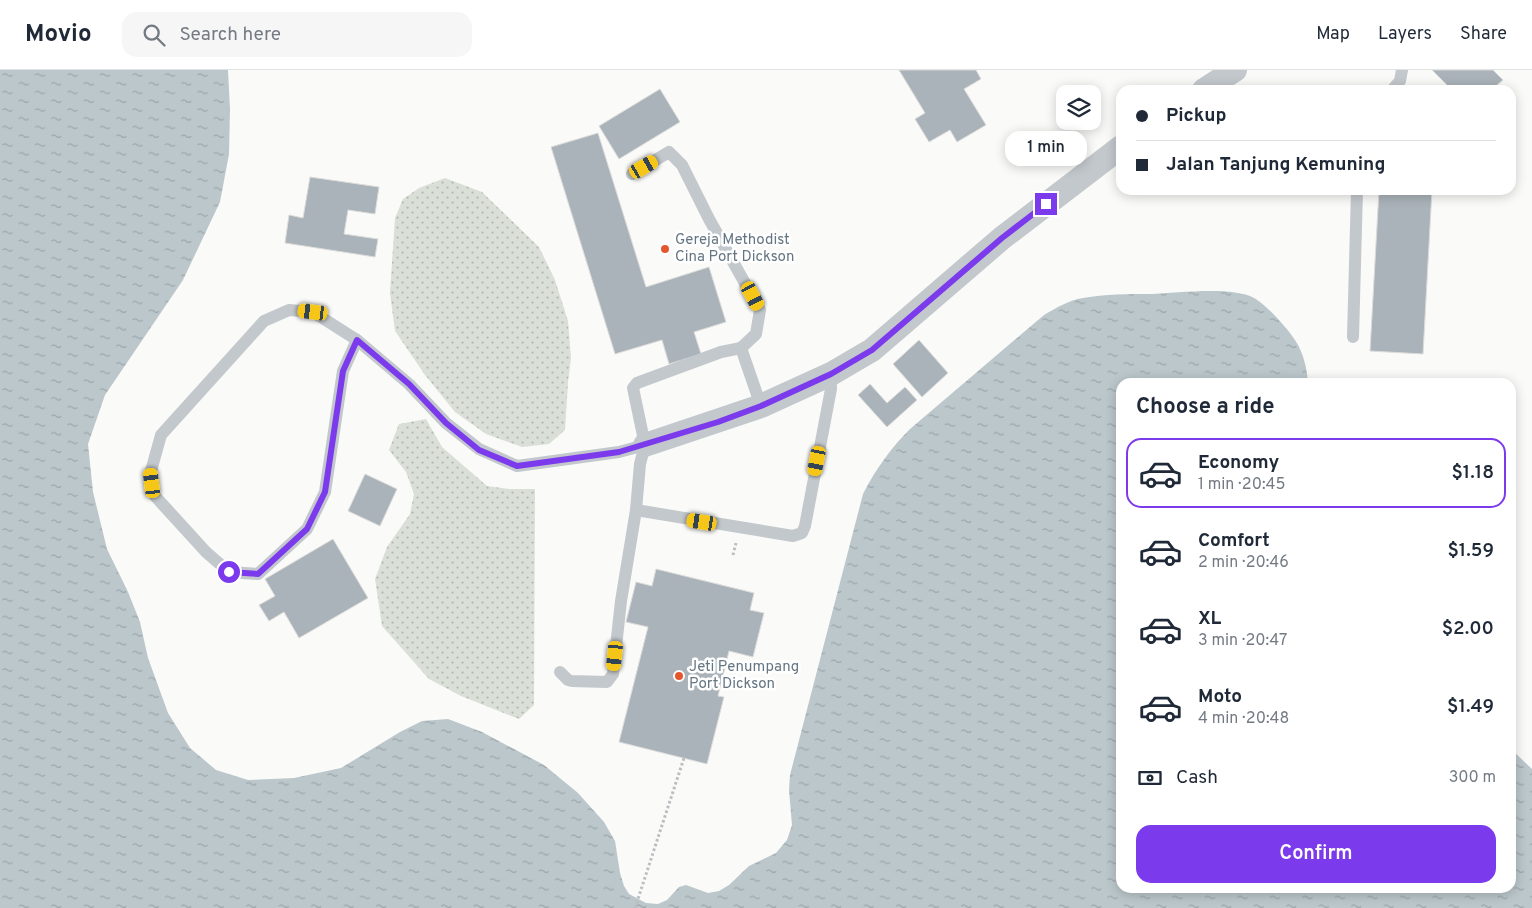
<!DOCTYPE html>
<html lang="en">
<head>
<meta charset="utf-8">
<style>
  :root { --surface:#fff; --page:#f6f6f7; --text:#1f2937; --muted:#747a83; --line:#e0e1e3; --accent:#7c3aed }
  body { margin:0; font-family:Overpass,sans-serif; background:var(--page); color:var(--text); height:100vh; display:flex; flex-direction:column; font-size:19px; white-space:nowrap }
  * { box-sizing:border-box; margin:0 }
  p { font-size:16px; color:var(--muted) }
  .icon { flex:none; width:28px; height:28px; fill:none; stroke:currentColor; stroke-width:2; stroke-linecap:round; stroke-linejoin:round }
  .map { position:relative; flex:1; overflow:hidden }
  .panel { position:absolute; left:1116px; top:308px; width:400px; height:515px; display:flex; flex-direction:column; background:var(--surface); border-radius:15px; box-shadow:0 2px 12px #0003 }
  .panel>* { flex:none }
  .top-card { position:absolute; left:1116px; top:15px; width:400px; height:110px; border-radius:15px; box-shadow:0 2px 12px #0003; display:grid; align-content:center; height:110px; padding:0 20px; background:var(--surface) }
  .fabs { position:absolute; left:1056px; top:15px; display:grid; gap:10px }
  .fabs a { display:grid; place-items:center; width:45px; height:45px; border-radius:10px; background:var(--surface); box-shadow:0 2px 12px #0003; font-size:25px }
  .end { position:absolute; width:22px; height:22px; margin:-11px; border:6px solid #7c3aed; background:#fff; box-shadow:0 0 0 2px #fff }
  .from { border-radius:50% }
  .bubble { position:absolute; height:35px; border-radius:15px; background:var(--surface); box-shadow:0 2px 12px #0003; font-size:16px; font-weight:600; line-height:35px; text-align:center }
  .car { position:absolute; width:15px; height:30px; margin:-15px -8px; border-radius:6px; box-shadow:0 0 4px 1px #0007; background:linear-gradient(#f5c518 24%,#345 0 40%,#f5c518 0 76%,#345 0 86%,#f5c518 0) }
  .top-card b { display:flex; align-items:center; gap:18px; height:48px; font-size:19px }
  .top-card b+b { border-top:1px solid var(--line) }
  .top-card i { width:12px; height:12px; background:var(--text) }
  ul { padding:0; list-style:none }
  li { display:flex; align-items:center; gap:15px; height:70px; margin:0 10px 8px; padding:0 10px; border:2px solid transparent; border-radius:15px }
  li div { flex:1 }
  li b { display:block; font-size:19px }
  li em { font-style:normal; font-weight:600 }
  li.active { border-color:var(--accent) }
  li>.icon { width:45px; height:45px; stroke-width:1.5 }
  h2 { padding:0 20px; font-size:22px; line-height:60px }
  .pay { display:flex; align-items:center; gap:12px; height:55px; padding:0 20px; font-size:19px }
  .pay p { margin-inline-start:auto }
  .button { display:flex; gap:10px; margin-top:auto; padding:10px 20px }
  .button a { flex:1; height:58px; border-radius:15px; background:var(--accent); color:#fff; font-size:20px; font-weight:600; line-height:58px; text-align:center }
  header { display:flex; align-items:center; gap:30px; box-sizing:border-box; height:70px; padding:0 25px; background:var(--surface); border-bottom:1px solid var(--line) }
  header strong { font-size:24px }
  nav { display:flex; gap:28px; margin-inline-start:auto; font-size:18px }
  .search { width:350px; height:45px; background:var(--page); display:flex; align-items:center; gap:12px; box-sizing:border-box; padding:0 18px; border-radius:15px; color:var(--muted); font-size:19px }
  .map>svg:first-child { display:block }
  .grass { fill:url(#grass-dots) }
  .water { fill:url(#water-ripples) }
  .building { fill:#aab3b9; stroke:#dcdcda }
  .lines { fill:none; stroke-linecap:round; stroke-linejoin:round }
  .path { stroke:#bbbfc2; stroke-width:3; stroke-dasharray:2.5 2.5; stroke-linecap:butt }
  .service { stroke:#c3c8cc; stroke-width:12 }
  .minor { stroke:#c3c8cc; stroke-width:24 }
  .route { stroke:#7c3aed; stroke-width:6 }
  .poi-dot { fill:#e4572e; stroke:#fff; stroke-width:2 }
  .labels { text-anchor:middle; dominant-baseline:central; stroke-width:5; stroke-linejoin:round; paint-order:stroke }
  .poi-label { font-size:15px; fill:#657683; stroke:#fff; text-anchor:start }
</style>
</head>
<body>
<header>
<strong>Movio</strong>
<div class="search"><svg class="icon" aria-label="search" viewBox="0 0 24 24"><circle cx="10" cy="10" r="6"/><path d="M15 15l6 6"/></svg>Search here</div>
<nav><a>Map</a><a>Layers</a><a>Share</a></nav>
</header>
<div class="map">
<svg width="1532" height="838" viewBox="0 0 1532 838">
  <defs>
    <pattern id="grass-dots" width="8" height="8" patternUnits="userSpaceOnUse" patternTransform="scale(1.25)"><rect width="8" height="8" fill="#dadfd7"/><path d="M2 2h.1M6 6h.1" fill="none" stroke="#b4b9b4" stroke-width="1.8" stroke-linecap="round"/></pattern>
    <pattern id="water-ripples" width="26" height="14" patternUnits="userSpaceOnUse" patternTransform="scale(1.25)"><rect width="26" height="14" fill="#bbc7cb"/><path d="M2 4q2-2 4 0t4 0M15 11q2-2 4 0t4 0" fill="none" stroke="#9ca6aa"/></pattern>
  </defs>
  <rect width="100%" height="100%" fill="#fafaf8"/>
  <g class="grass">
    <path d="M 445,108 L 482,122 L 539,177 L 555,210 L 568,251 L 571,288 L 568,312 L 565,360 L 549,374 L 522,377 L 486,364 L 455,342 L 425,305 L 395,261 L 390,223 L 395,148 L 403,129 L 419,118 Z"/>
    <path d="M 426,349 L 442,377 L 487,416 L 509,419 L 535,419 L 534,635 L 519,649 L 461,626 L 429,609 L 382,556 L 375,509 L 387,477 L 410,444 L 414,424 L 406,402 L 389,380 L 399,354 Z"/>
  </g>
  <path class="water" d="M 0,0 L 228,0 L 230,39 L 229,84 L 220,132 L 183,210 L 105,325 L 88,374 L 93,422 L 107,479 L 128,522 L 140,552 L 148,588 L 168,643 L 190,678 L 216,700 L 248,710 L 294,708 L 341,698 L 400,662 L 422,651 L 448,649 L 482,662 L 544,695 L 578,723 L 604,752 L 615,771 L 620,803 L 624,816 L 629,824 L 646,833 L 658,834 L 667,830 L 679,817 L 686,815 L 708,823 L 719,821 L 729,815 L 749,796 L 776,783 L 787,770 L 792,755 L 789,720 L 790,705 L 863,424 C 876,399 890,379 910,359 L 1044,245 C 1056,238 1069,230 1083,228 C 1105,224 1129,224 1152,224 C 1177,223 1232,216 1254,228 C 1267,235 1295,266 1300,279 C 1305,290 1307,301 1308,312 L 1121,312 L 1121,818 L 1511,818 L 1511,679 L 1532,699 L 1532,838 L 0,838 Z"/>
  <g class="building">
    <path d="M 899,0 L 976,0 L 981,9 L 964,19 L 986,55 L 957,72 L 950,60 L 929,72 L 915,49 L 925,43 Z"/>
    <path d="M 1432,0 L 1493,0 L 1503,10 L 1497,15 L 1502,20 L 1452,20 Z"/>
    <path d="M 660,19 L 680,52 L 619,89 L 599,56 Z"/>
    <path d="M 598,63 L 646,217 L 709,197 L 726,252 L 694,262 L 701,284 L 669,294 L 662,270 L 615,284 L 551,77 Z"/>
    <path d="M 310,107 L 379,117 L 375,144 L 348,140 L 344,164 L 378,169 L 375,187 L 285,173 L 289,145 L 303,148 Z"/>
    <path d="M 1379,120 L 1432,120 L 1423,284 L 1370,281 Z"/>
    <path d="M 919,270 L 948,303 L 922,327 L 893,294 Z"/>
    <path d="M 870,314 L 887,333 L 905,317 L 917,330 L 887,357 L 858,325 Z"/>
    <path d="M 365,404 L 397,419 L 380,456 L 348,441 Z"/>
    <path d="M 333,469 L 368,528 L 299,568 L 284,542 L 269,551 L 259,535 L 275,526 L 265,509 Z"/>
    <path d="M 656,499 L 754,523 L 750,540 L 764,543 L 753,587 L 729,581 L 718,626 L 724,627 L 707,694 L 619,672 L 648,557 L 626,552 L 636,512 L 652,516 Z"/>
  </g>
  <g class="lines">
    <g class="path">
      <path d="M 733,485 L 736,473"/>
      <path d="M 635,838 L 684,688"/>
    </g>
    <g class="service">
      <path d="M 1392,20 L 1400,11 L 1402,0"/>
      <path d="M 632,104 L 669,82 L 682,95 L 709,149 L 760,240 L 756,264 L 741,278 L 761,336"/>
      <path d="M 289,240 L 313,242 L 357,270 L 343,301 L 325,422 L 307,459 L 258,504 L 229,502 L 206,482 L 154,425 L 151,401 L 161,365 L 264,251 Z"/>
      <path d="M 1353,267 L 1357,120"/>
      <path d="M 357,270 L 409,314 L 446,353 L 479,379 L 517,396 L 619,382 L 645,375"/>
      <path d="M 741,278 L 721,282 L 637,313 L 633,318 L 645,375 L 640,394 L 636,440 L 793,466 L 802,463 L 805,456 L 831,319 L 831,304"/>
      <path d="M 560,602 L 568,610 L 572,611 L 607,612 L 613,604 L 621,531 L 636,440"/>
    </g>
    <g class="minor">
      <path d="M 1204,20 L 1235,0"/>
      <path d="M 645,375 L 761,336 L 831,304 L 872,280 L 1002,168 L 1121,77"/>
    </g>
  </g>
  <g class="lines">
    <path class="route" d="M 229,502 L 258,504 L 307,459 L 325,422 L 343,301 L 357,270 L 409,314 L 446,353 L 479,380 L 517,396 L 619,382 L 718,352 L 761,336 L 831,304 L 872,280 L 1002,168 L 1046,134"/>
  </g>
  <g class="poi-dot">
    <circle cx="665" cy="179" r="5"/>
    <circle cx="679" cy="606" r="5"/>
  </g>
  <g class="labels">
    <g class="poi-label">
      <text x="675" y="170">Gereja Methodist<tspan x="675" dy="17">Cina Port Dickson</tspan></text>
      <text x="689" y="597">Jeti Penumpang<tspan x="689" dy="17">Port Dickson</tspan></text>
    </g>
  </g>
</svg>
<div class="fabs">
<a><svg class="icon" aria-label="layers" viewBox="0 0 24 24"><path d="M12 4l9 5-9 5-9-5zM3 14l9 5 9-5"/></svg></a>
</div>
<i class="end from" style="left:229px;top:502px"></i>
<i class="end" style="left:1046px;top:134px"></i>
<div class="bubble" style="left:1005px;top:61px;width:82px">1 min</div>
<i class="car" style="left:644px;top:97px;rotate:60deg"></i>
<i class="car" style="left:753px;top:226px;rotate:152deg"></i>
<i class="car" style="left:313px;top:242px;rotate:277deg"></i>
<i class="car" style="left:817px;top:391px;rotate:191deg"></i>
<i class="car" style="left:152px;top:413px;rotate:353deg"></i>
<i class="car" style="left:702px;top:452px;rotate:279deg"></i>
<i class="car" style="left:615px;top:586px;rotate:186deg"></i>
<div class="top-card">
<b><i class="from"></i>Pickup</b>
<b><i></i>Jalan Tanjung Kemuning</b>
</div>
<section class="panel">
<h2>Choose a ride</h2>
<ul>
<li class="active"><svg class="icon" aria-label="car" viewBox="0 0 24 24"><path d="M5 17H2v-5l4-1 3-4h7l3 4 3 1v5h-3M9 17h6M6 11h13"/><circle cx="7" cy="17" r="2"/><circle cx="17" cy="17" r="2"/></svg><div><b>Economy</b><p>1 min · 20:45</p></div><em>$1.18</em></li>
<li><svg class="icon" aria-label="car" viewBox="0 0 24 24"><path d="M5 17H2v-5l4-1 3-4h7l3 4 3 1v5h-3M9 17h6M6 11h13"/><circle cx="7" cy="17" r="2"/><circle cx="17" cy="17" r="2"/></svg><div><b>Comfort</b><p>2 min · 20:46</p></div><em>$1.59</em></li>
<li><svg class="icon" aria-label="car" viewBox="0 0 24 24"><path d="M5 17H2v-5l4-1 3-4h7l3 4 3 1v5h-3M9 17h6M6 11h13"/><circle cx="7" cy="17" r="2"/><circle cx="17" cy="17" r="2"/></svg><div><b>XL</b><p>3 min · 20:47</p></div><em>$2.00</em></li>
<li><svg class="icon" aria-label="car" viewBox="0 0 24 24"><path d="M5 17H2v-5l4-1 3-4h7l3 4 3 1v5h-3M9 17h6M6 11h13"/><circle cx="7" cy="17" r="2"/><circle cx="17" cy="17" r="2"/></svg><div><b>Moto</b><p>4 min · 20:48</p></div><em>$1.49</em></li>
</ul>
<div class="pay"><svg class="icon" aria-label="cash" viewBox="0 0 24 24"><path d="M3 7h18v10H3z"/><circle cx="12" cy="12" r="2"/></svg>Cash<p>300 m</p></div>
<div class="button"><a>Confirm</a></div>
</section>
</div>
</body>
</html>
